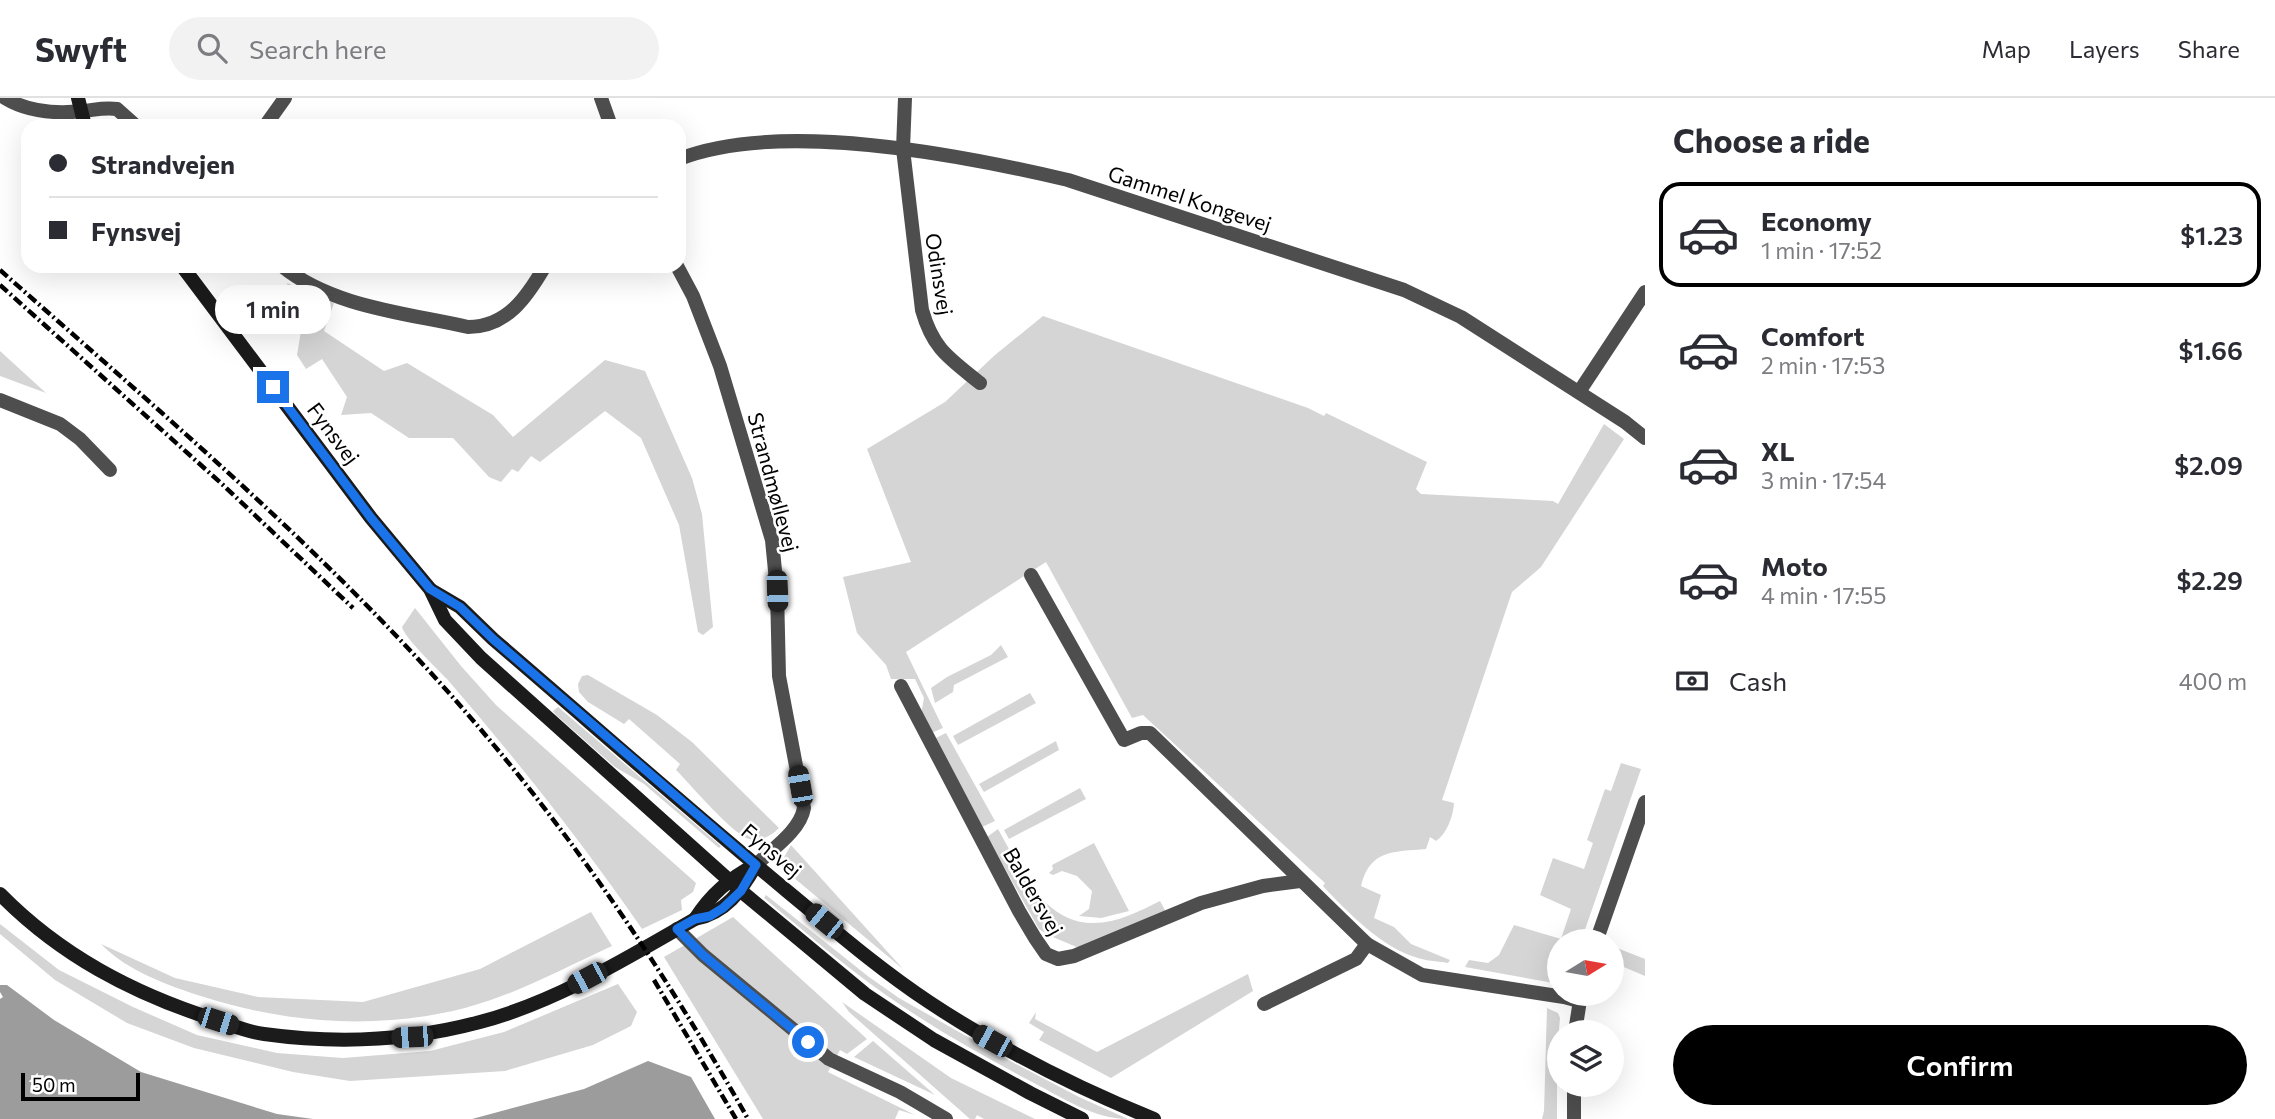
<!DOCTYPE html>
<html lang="en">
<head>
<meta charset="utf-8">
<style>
  :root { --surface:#fff; --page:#f2f2f3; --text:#2b2b33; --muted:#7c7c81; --line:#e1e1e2; --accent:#000 }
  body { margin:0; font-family:Commissioner,sans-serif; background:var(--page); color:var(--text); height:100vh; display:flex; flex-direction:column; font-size:26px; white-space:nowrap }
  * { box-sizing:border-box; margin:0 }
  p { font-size:23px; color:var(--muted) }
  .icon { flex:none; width:38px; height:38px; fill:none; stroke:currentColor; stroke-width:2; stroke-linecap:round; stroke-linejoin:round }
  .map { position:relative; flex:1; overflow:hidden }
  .details { display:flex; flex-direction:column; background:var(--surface); width:630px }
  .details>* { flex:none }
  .hud { position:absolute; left:21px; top:21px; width:665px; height:154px; border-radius:21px; box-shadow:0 7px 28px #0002; display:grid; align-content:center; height:154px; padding:0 28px; background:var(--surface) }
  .needle { width:46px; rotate:79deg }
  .tools { position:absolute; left:1547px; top:831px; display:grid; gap:14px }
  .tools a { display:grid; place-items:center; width:77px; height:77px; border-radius:50%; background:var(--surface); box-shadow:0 7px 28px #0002; font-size:35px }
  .scale { position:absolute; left:21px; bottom:18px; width:119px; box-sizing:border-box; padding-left:7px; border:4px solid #000; border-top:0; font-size:19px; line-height:24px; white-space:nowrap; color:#000; -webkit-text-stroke:5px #fff; paint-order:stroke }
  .end { position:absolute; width:32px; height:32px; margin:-16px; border:9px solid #1a73e8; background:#fff; box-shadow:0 0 0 4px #fff }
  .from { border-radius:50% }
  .bubble { position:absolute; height:49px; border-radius:24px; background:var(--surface); box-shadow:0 7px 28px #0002; font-size:23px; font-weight:600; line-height:49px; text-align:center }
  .car { position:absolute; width:21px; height:42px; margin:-21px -10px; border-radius:9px; box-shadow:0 0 5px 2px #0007; background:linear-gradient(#222 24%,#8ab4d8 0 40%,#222 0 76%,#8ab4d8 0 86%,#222 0) }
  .hud b { display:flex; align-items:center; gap:24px; height:66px; font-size:26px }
  .hud b+b { border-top:2px solid var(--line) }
  .hud i { width:18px; height:18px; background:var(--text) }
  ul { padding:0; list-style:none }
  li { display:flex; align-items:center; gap:21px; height:105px; margin:0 14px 10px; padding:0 14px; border:4px solid transparent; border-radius:21px }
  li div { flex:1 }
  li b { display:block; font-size:26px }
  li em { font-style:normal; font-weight:600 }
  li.on { border-color:var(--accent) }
  li>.icon { width:63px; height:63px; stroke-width:1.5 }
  h2 { padding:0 28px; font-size:32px; line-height:84px }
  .pay { display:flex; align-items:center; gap:18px; height:77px; padding:0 28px; font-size:26px }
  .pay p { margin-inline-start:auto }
  .cta { display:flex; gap:14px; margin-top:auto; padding:14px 28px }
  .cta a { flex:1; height:80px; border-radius:42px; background:var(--accent); color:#fff; font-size:28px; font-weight:600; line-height:80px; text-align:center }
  header { display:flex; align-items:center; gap:42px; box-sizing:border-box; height:98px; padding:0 35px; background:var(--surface); border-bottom:2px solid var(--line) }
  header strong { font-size:33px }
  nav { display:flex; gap:38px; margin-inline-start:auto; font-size:24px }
  .search { width:490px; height:63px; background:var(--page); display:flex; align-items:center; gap:18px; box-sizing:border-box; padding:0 24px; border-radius:38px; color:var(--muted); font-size:26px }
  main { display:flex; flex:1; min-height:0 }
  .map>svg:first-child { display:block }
  .green { fill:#d5d5d5 }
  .water { fill:#9c9c9c }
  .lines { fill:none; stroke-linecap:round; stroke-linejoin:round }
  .street { stroke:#4e4e4e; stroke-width:14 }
  .secondary { stroke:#1b1b1b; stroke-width:14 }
  .rail { stroke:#000; stroke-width:4.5; stroke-dasharray:10 3.5 2 3.5; stroke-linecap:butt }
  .route { stroke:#1a73e8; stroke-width:9 }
  .labels { text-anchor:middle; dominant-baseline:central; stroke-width:5; stroke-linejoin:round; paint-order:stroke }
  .street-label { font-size:21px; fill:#000; stroke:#fff }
</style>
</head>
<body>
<header>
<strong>Swyft</strong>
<div class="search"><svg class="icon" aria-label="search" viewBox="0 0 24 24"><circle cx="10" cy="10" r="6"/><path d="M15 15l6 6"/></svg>Search here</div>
<nav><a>Map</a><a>Layers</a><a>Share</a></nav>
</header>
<main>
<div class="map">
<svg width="1645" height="1021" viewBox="0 0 1645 1021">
  <rect width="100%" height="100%" fill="#fff"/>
  <g class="green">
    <path d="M 287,185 L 334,205 L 324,233 L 384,273 L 407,265 L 493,317 L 513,339 L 605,262 L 645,273 L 692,380 L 702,416 L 713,529 L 703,537 L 698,534 L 679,427 L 641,340 L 605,313 L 540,364 L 531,358 L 518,374 L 512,371 L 501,384 L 489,379 L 453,340 L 409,340 L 371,315 L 341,317 L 347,299 L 322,261 L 306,271 L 297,257 L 301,233 Z"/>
    <path d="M 1043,218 L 1308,310 L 1324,318 L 1326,315 L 1427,364 L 1416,391 L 1421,396 L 1553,403 L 1558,406 L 1604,326 L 1624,341 L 1541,469 L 1512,494 L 1442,702 L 1454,705 C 1453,719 1447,735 1436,743 L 1430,739 L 1426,751 C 1394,754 1370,751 1361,788 L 1381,797 L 1374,820 L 1394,829 L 1411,846 L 1450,862 L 1448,865 C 1437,863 1425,863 1415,859 C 1383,850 1345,812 1323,788 L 1325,785 L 1143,617 L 1132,620 L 1046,464 L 906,554 L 943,630 L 929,636 L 921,616 L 924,600 L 915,581 L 891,581 L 886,567 L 857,535 L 843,479 L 911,464 L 867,351 L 945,304 L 995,257 Z"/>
    <path d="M 0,253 L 46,295 L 0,278 Z"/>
    <path d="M 415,510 L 461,568 L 496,607 L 696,785 L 693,794 L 681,802 L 682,812 L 642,831 C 582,744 516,661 447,581 C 437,571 404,539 402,529 Z"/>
    <path d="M 1001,547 L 1008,559 L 954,587 L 953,594 L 935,605 L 931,590 L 947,579 L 991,557 Z"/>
    <path d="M 588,577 L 657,617 L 692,644 L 779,730 C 771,738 761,744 749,741 C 731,735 692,688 676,672 L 680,666 L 629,621 L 624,626 L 588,604 L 579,594 L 578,586 L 582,578 Z"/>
    <path d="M 1030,595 L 1036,605 L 958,647 L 953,638 Z"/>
    <path d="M 558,609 L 721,748 L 719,750 L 644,686 L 615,669 L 556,617 L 553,613 Z"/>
    <path d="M 946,635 L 995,723 L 980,730 L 932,642 Z"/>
    <path d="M 1056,643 L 1059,652 L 984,694 L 979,686 Z"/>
    <path d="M 1621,665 L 1641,671 L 1581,843 L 1559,844 L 1559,886 L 1465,869 L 1469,862 L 1488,865 L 1499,857 L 1514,827 L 1561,841 L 1571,811 L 1540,797 L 1553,760 L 1584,771 L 1593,745 L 1587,742 L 1605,691 L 1611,693 Z"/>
    <path d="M 1080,690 L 1086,701 L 1009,741 L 1004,732 Z"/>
    <path d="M 998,731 C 1019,768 1043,826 1094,825 C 1117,825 1140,813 1160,803 L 1166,814 L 1079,850 L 1048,837 L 1039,831 L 987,739 Z"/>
    <path d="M 1094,745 L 1129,813 L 1101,820 L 1079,818 L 1089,811 L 1092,793 L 1077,778 L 1062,773 L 1053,777 L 1049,775 L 1053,771 L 1052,767 Z"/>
    <path d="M 791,747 L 903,871 L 787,774 L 782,763 Z"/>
    <path d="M 766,797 L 869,879 L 899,900 L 1012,964 L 1079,999 L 1128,1021 C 1094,1021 1063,1000 1034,985 C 983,958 933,930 886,897 C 843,867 804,833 764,800 Z"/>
    <path d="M 591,814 L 612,848 C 564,870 517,896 465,910 C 378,932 289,926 204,899 C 169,888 127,873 101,846 L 175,880 L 258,899 L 363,904 L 480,871 Z"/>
    <path d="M 733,819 L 867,941 L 847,956 L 840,952 L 828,974 L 915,1017 L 899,1012 L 895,1021 L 763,1021 L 664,859 Z"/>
    <path d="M 0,826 L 59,872 L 133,909 L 197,937 L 277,955 L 343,960 L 430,953 L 504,934 L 618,886 L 637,914 L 631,928 L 593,947 L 505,973 L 350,983 L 293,974 L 194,950 L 127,925 L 55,882 L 0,836 Z"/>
    <path d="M 1612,848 L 1645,861 L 1645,878 L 1612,864 Z"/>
    <path d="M 1248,876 L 1253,893 L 1111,980 L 1039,942 L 1044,934 L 1029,925 L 1036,914 L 1035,921 L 1097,954 Z"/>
    <path d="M 842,904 L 951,980 L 1035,1021 L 984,1021 L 977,1017 L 975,1021 L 970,1021 L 849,914 Z"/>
    <path d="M 1547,910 L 1558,915 L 1560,920 L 1557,954 L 1557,1021 L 1542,1021 L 1544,1013 Z"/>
    <path d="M 873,943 L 935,997 L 854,959 Z"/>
  </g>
  <g class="water">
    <path d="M 0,887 L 7,887 L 54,922 L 141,974 L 277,1016 L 313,1021 L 0,1021 L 0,901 L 3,899 L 0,894 Z"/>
    <path d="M 648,963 L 691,979 L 715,1021 L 472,1021 L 584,991 Z"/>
  </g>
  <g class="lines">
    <g class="street">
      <path d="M 5,0 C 28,14 56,16 83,13 C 94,12 105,9 117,11 L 136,28"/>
      <path d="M 601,0 L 611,28"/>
      <path d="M 905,0 L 903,51 L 922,212 C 933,251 949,260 980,285"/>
      <path d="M 265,28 L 285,0"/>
      <path d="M 679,61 C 782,21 962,57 1068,82 L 1404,192 L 1461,219 L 1625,324 L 1645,340"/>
      <path d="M 282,168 C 332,209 406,215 468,229 C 507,229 527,199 545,168"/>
      <path d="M 677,168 L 693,198 L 720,268 L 772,442 L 777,493 L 779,578 L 804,710 C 800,733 772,751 756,767"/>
      <path d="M 1579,294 L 1645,194"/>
      <path d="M 0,302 L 60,326 L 80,341 L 110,372"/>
      <path d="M 1031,477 L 1124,642 L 1141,635 L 1150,635 L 1367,846 L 1422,877 L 1564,899 L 1579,903"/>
      <path d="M 901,588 L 1019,813 L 1035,840 L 1046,856 L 1058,861 L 1074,858 L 1201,805 L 1263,788 L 1300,783"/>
      <path d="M 677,831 L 703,857 L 829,961 L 900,994 L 946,1021"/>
      <path d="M 1596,844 L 1645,704"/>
      <path d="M 1264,906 L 1356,861 L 1367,846"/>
      <path d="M 1575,934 L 1581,896"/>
      <path d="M 1574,1021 L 1574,987"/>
    </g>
    <g class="secondary">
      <path d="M 78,0 L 85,28"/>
      <path d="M 182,168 L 371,420 L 430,491 L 445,522 L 481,560 L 741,793 L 865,896 L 934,942 L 1030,995 L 1082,1021"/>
      <path d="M 431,492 L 460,509 L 493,541 C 591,625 688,711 787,793 C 833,831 879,871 929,904 C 1000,951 1075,989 1154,1021"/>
      <path d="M 0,796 C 60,857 132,895 213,921 C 229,926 247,934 264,936 C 336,946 409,943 480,924 C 556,904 627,860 695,821 C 726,815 741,793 756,767"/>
      <path d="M 695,821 C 711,796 729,781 755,767"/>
    </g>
    <g class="rail">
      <path d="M 0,172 C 142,298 289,422 419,562 C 550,703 654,854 748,1021"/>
      <path d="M 0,187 L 222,386 L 353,510"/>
      <path d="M 654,882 L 736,1021"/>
    </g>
  </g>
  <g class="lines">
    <path class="route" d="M 273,289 L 371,420 L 430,491 L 460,509 L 493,541 L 756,767 L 741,793 L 723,810 L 710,818 L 695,821 L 677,831 L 703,857 L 808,944"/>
  </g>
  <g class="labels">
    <g class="street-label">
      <text transform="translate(1190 100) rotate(18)">Gammel Kongevej</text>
      <text transform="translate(940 176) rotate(81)">Odinsvej</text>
      <text transform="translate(334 335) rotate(53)">Fynsvej</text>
      <text transform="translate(774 384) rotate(75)">Strandmøllevej</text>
      <text transform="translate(772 752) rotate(40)">Fynsvej</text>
      <text transform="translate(1034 793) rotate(60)">Baldersvej</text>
    </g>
  </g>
</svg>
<div class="tools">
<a><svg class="needle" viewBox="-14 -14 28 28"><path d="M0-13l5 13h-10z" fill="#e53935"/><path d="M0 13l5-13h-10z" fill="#7c7c81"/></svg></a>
<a><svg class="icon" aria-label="layers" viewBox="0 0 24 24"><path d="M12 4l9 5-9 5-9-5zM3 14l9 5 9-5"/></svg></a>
</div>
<div class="scale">50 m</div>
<i class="end from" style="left:808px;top:944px"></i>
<i class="end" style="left:273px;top:289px"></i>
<div class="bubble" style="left:215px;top:187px;width:116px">1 min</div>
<i class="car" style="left:777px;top:493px;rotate:178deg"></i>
<i class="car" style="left:800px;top:688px;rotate:350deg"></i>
<i class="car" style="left:824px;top:823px;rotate:309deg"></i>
<i class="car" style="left:587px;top:880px;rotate:242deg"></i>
<i class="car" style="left:218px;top:923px;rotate:108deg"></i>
<i class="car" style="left:412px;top:939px;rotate:267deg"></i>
<i class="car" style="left:992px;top:943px;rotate:299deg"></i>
<div class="hud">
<b><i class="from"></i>Strandvejen</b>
<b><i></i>Fynsvej</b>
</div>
</div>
<section class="details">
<h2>Choose a ride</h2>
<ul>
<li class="on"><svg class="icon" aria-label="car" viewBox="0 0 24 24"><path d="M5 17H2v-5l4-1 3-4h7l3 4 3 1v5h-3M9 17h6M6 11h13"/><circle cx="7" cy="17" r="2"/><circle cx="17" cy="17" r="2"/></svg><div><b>Economy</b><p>1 min · 17:52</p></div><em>$1.23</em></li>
<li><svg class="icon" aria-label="car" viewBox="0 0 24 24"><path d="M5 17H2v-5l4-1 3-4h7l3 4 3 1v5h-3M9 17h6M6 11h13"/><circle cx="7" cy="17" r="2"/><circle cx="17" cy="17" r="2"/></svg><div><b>Comfort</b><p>2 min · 17:53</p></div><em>$1.66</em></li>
<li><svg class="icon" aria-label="car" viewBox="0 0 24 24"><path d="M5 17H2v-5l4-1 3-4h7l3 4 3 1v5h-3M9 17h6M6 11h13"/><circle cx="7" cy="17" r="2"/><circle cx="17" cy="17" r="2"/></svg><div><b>XL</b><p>3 min · 17:54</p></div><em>$2.09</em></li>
<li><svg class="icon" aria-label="car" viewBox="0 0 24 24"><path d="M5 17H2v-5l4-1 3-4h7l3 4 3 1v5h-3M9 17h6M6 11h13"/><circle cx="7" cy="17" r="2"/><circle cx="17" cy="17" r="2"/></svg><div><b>Moto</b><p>4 min · 17:55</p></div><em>$2.29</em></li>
</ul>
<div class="pay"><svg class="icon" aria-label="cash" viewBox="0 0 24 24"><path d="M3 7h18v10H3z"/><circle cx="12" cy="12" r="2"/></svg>Cash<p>400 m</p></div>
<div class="cta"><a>Confirm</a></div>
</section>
</main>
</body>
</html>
